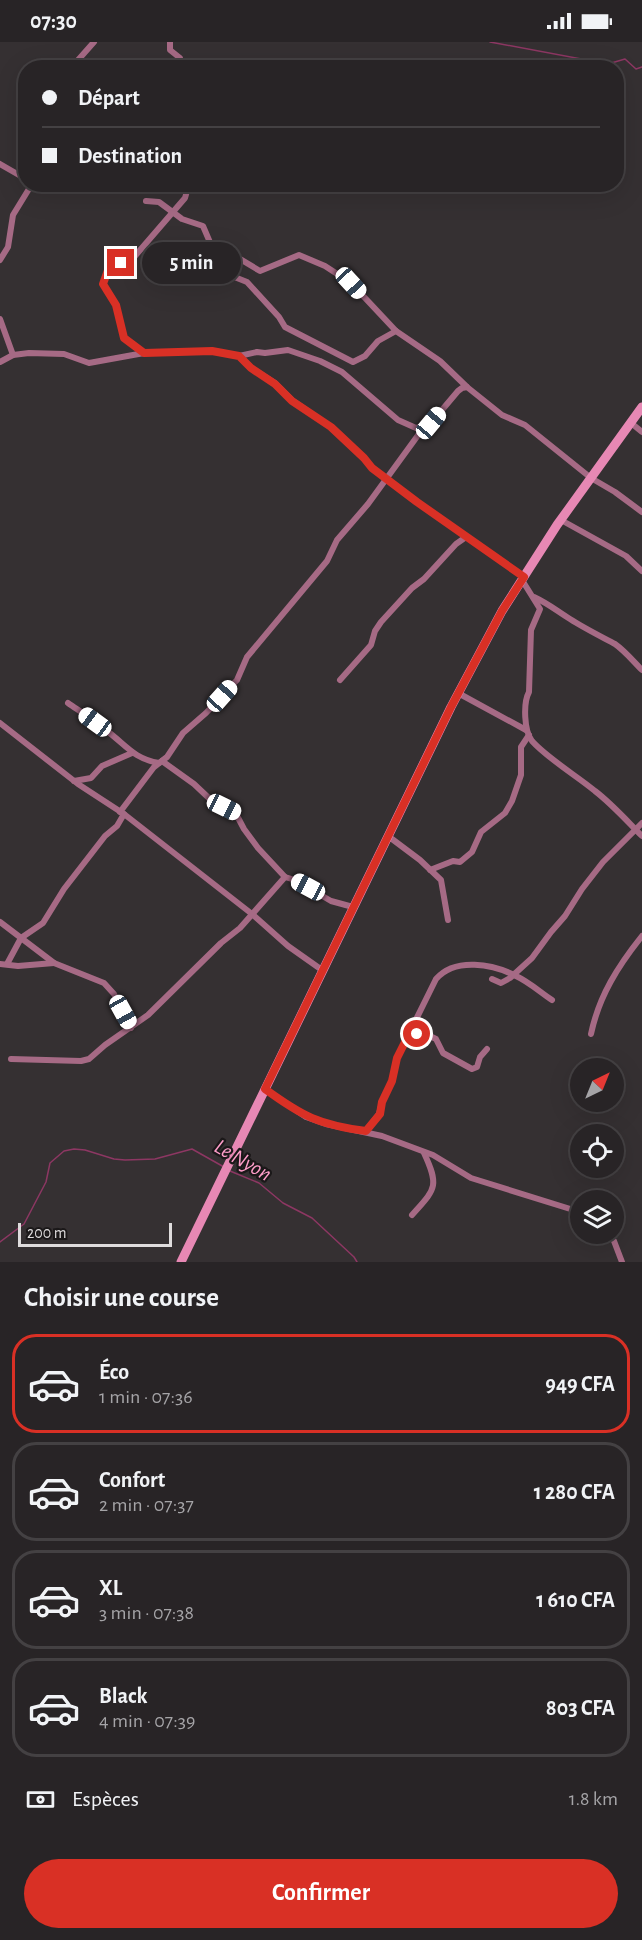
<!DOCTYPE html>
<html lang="fr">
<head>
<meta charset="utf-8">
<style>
  :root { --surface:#282426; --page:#343032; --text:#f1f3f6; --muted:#a5a4a7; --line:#444143; --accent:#d93025 }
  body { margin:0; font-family:"Alegreya Sans",sans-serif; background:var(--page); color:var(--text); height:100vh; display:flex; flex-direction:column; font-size:22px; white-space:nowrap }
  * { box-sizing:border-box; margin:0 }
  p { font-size:20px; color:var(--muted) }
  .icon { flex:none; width:33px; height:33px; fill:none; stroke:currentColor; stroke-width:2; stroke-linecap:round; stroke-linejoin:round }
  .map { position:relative; height:1220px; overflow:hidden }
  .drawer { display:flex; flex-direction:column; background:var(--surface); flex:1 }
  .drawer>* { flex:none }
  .hud { position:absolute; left:18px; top:18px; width:606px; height:132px; border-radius:24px; box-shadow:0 6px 24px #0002,0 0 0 2px var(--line); display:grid; align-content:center; height:132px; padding:0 24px; background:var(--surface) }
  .needle { width:39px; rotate:43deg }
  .fabs { position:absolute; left:570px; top:1016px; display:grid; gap:12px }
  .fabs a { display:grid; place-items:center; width:54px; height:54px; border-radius:50%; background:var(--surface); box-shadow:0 6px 24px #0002,0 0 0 2px var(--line); font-size:30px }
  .scale { position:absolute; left:18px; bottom:15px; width:154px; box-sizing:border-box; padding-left:6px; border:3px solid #dfdcdd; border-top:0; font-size:16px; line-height:21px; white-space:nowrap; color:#dfdcdd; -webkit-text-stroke:4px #1b1819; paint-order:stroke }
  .end { position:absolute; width:27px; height:27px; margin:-14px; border:8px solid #d93025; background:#fff; box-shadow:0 0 0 3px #fff }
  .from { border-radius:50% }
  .bubble { position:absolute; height:42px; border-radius:21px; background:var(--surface); box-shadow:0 6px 24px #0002,0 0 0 2px var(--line); font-size:20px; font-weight:600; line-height:42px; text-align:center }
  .car { position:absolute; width:18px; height:36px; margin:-18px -9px; border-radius:8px; box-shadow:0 0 4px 2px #0007; background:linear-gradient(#fff 24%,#345 0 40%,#fff 0 76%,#345 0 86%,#fff 0) }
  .hud b { display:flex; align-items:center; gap:21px; height:57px; font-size:22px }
  .hud b+b { border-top:2px solid var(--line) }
  .hud i { width:15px; height:15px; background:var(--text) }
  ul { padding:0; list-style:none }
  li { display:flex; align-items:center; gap:18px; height:99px; margin:0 12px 9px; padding:0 12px; border:3px solid var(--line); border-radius:24px }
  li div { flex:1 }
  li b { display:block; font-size:22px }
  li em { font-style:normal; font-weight:600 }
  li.current { border-color:var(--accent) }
  li>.icon { width:54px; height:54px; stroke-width:1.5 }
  h2 { padding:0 24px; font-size:27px; line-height:72px }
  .pay { display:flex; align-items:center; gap:15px; height:66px; padding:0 24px; font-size:22px }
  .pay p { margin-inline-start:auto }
  .cta { display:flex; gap:12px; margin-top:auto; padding:12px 24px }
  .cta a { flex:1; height:69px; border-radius:36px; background:var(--accent); color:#fff; font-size:24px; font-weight:600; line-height:69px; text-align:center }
  .status { display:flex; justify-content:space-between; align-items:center; height:42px; padding:0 30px; background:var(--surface); direction:ltr }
  .status svg { height:16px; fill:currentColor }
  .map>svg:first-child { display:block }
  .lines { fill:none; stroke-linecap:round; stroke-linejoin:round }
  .stream { stroke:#8d3763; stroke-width:1.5 }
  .street { stroke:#a66a85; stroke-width:6 }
  .secondary { stroke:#e788b4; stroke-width:9 }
  .route { stroke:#d93025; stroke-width:8 }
  .labels { text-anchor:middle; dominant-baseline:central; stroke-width:4.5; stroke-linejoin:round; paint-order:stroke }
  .water-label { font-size:22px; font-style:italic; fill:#fe9dc9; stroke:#1b1819 }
</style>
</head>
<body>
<div class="status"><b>07:30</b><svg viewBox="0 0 49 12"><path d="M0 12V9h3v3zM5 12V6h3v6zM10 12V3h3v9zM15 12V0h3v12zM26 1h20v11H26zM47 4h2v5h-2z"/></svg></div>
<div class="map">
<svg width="642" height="1220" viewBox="0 0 642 1220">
  <rect width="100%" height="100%" fill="#353032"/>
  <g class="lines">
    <g class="stream">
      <path d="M 490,0 L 608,22 L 625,17 L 636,27 L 642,25"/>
      <path d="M 230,1129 L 259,1141 L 283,1161 L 312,1176 L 354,1215 L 357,1220"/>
      <path d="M 0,1200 L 24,1182 L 46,1140 L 50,1121 L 64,1109 L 74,1107 L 85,1108 L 114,1117 L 125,1118 L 155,1117 L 192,1107 L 224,1125"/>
    </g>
    <g class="street">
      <path d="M 170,0 L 170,8 L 180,16 L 182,26"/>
      <path d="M 71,26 L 94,0"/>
      <path d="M 0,122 L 26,137"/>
      <path d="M 146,159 L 159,160 L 182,177 L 203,184 L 221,226 L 232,234 L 247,240 L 279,275 L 285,285 L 353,320 L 365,314 L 378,299 L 396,289"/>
      <path d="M 211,203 L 225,208 L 260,229 L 299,213 L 325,224 L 351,241 L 396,289 L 440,319 L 467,345 L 502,373 L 525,383 L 591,436 L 615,450 L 642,470"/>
      <path d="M 0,218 L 8,205 L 13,173 L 32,142"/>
      <path d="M 0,277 L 13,313"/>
      <path d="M 144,311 L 124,296 L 116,263 L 103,242 L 108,228 L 135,214 L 185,156 L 189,142"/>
      <path d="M 239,314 L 251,326 L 275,341 L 293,359 L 331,385 L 364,416 L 372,426 L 417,460 L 524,535"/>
      <path d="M 0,320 L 13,313 L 29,311 L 64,312 L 89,321 L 144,311 L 212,309 L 239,314 L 257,310 L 265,311 L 288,308 L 320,319 L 342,330 L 398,378 L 416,386 L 431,381 L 458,349 L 462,346 L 467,345"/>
      <path d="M 631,381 L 642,390"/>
      <path d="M 561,478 L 626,514 L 642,529"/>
      <path d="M 522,538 L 540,567 L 531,588 L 529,650 C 523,661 524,689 532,699 C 547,716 577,734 595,749 C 612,762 627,779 642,794"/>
      <path d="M 534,555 C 549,562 557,569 570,577 C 584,586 600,594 615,602 C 625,609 633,619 642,628"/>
      <path d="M 340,638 L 371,603 L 375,589 L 381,580 L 412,546 L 424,537 L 456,502 L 466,495"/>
      <path d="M 458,651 L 526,688"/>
      <path d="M 68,661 C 81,670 95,679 107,689 C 126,703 134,717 159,721"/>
      <path d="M 0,681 L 78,742 L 124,772 L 252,872 L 288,904 L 322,928"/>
      <path d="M 162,719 L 194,742 L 212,759 L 235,770 L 244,787 L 258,806 L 285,835 L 295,838 L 331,859 L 353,865"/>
      <path d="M 74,739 L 91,736 L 102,724 L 132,711"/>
      <path d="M 120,770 L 154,725 L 167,715 L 183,691 L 206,671 L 237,638 L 247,615 L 327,519 L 337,498 L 368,462 L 424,385"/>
      <path d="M 388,794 L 420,818 L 441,838 L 448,878"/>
      <path d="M 430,828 L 453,819 L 460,820 L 472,810 L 481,790 L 505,771 L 512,759 L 521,733 L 521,705 L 529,693"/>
      <path d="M 0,880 L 54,921 L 104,941 L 114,952 L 131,986"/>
      <path d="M 0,922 L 18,924 L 54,921"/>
      <path d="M 7,922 L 21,896 L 43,881 L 64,847 L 105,794 L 117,784 L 124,772"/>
      <path d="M 492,937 L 501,941 L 510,936 L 532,916 L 551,890 L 565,874 L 582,847 L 603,820 L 642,781"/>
      <path d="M 409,992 L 430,994 L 436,997 L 443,1011 L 472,1027 L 477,1025 L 480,1015 L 487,1007"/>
      <path d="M 591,992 C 599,954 618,924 642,894"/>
      <path d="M 11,1017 L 81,1019 L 89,1017 L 105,1003 L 148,973 L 221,901 L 240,886 L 285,835"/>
      <path d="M 265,1047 L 306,1075 L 326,1082 L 382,1094 L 433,1113 L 471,1136 L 580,1170"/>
      <path d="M 366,1089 L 379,1072 L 382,1060 L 392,1039 L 397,1016 L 436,937 C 455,915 493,922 516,934 C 529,940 540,950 552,958"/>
      <path d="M 412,1173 C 435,1147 440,1145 424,1111"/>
      <path d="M 608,1191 L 614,1199 L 622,1220"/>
    </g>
    <path class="secondary" d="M 181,1220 L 451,665 L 502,569 L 557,483 L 642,365"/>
  </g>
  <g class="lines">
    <path class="route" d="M 121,221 L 108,228 L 103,242 L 116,263 L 124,296 L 144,311 L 212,309 L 239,314 L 251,326 L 275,342 L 292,359 L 331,385 L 364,416 L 372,426 L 417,460 L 524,535 L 502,569 L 451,665 L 265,1047 C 302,1074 319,1083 366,1089 L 380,1072 L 382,1060 L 392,1039 L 397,1016 L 409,992 L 417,992"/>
  </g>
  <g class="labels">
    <g class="water-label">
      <text transform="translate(243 1118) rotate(30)">Le Nyon</text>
    </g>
  </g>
</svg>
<div class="fabs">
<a><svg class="needle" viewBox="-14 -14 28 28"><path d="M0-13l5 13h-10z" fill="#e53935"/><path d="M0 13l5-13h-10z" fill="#a5a4a7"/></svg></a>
<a><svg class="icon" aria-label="locate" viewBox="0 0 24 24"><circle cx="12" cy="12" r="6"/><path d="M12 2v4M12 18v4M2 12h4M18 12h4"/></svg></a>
<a><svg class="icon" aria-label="layers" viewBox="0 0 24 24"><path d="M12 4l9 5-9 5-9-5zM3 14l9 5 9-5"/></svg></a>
</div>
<div class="scale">200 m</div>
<i class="end from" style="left:417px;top:992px"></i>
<i class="end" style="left:121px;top:221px"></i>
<div class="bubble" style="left:142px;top:200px;width:99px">5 min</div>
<i class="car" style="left:351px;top:241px;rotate:137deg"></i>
<i class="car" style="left:431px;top:381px;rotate:40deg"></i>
<i class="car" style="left:222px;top:654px;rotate:42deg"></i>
<i class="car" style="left:95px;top:680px;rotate:306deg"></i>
<i class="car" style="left:224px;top:765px;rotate:116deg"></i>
<i class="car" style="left:308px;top:845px;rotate:298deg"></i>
<i class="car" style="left:123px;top:970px;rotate:151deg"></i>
<div class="hud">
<b><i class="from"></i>Départ</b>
<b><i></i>Destination</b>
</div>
</div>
<section class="drawer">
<h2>Choisir une course</h2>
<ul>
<li class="current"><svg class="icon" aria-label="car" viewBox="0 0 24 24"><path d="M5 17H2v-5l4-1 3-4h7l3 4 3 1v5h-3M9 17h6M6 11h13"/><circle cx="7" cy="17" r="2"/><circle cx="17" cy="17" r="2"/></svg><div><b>Éco</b><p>1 min · 07:36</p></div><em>949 CFA</em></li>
<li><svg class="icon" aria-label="car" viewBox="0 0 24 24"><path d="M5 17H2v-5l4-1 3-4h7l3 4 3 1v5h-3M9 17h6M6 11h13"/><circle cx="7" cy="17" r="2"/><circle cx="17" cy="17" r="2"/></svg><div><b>Confort</b><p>2 min · 07:37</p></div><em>1 280 CFA</em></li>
<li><svg class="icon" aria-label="car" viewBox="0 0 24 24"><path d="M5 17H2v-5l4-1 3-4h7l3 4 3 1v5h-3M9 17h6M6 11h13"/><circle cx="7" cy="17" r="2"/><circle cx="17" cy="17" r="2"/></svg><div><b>XL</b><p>3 min · 07:38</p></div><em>1 610 CFA</em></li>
<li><svg class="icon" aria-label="car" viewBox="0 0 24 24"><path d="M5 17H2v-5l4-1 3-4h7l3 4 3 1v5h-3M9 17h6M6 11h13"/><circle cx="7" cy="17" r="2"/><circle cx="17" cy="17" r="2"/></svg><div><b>Black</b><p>4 min · 07:39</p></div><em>803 CFA</em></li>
</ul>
<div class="pay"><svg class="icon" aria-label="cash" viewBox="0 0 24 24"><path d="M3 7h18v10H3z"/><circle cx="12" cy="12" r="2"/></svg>Espèces<p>1.8 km</p></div>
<div class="cta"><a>Confirmer</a></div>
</section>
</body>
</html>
